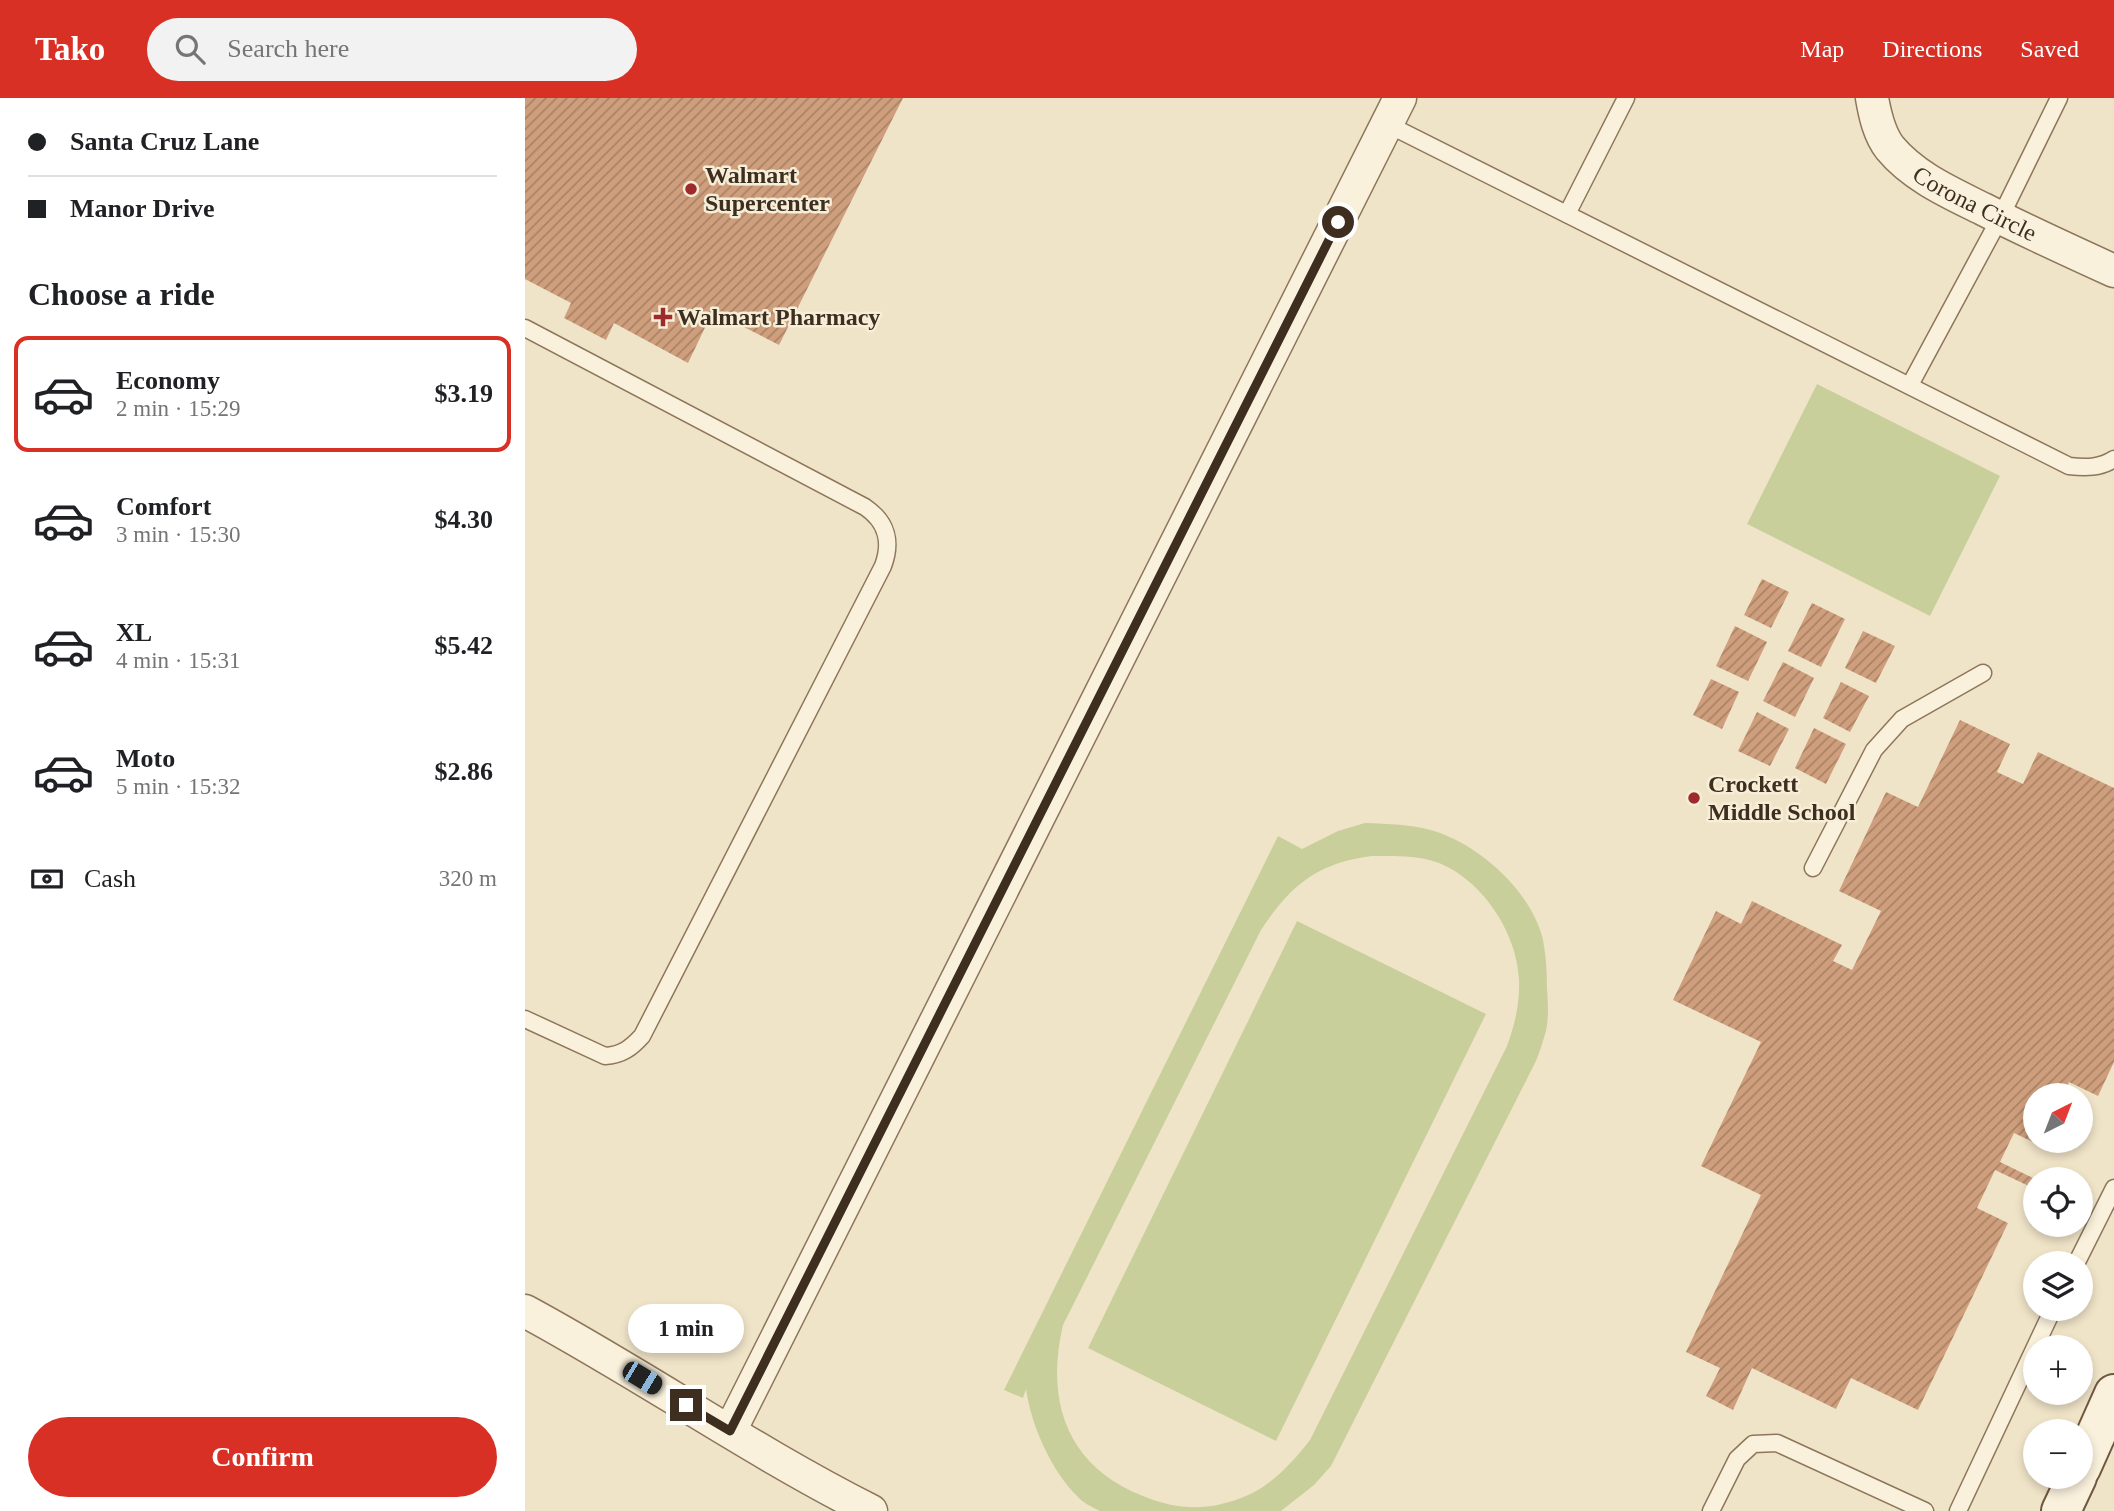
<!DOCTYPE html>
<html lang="en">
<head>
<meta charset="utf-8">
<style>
  :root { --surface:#fff; --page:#f2f2f2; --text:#202124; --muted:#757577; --line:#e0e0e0; --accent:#d93025 }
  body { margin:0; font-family:"Times New Roman",serif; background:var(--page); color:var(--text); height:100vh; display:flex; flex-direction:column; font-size:26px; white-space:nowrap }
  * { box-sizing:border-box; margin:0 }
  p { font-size:23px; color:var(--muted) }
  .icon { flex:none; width:38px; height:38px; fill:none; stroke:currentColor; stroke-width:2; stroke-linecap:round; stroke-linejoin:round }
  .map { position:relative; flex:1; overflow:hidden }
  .sheet { display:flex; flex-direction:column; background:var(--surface); width:525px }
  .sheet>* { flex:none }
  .guide { display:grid; align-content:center; height:154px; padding:0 28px; background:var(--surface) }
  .needle { width:46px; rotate:42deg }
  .controls { position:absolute; left:1498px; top:985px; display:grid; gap:14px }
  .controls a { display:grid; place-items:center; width:70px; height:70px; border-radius:50%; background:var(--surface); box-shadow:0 4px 10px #0003; font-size:35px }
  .end { position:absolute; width:32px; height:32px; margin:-16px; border:9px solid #3d2e20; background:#fff; box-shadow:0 0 0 4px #fff }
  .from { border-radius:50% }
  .bubble { position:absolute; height:49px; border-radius:24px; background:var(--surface); box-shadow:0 4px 10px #0003; font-size:23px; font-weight:600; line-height:49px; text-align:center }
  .car { position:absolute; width:21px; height:42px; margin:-21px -10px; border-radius:9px; box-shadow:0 0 5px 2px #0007; background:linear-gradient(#222 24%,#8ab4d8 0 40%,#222 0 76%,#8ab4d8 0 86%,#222 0) }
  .guide b { display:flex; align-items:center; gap:24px; height:66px; font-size:26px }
  .guide b+b { border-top:2px solid var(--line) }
  .guide i { width:18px; height:18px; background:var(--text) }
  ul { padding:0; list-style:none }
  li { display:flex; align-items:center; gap:21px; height:116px; margin:0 14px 10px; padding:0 14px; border:4px solid transparent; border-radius:14px }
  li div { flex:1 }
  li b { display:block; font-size:26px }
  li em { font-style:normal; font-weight:600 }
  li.current { border-color:var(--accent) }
  li>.icon { width:63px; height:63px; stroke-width:1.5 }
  h2 { padding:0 28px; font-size:32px; line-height:84px }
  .pay { display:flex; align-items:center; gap:18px; height:77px; padding:0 28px; font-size:26px }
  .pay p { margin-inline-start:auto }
  .button { display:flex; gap:14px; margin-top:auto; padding:14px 28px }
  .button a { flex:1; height:80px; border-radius:42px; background:var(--accent); color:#fff; font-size:28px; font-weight:600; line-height:80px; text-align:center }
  header { display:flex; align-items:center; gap:42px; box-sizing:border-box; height:98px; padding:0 35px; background:var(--accent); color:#fff }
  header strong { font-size:33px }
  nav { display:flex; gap:38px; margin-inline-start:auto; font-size:24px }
  .search { width:490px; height:63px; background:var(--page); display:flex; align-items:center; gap:18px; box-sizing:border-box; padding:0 24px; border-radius:38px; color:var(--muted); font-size:26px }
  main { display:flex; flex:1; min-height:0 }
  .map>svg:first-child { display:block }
  .green { fill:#c9cf9b; fill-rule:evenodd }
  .building { fill:url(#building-hatch) }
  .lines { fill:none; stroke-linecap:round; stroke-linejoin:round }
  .lane-casing { stroke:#8d765c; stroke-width:19 }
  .street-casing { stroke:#8d765c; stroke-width:35 }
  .secondary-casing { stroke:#6f573f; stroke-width:42 }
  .lane { stroke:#faf1dc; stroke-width:16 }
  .street { stroke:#faf1dc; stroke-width:32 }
  .secondary { stroke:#faf1dc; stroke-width:38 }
  .route { stroke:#3d2e20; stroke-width:9 }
  .poi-dot { fill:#9e2a2b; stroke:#f7eed8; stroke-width:2.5 }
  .labels { text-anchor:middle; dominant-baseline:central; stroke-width:5; stroke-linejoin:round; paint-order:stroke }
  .poi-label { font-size:24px; font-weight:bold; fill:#3d2e20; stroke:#f7eed8; text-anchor:start }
  .street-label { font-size:24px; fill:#3d2e20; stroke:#f7eed8 }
</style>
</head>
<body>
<header>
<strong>Tako</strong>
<div class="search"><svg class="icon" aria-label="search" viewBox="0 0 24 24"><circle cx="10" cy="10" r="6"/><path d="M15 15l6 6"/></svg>Search here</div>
<nav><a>Map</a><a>Directions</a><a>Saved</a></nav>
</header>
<main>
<section class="sheet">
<div class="guide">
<b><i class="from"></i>Santa Cruz Lane</b>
<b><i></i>Manor Drive</b>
</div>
<h2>Choose a ride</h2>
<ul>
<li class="current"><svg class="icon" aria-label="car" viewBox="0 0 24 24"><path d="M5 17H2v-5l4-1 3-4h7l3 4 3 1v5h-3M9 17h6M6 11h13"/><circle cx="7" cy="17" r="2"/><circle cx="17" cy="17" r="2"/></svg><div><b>Economy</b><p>2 min · 15:29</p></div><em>$3.19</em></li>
<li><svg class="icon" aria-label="car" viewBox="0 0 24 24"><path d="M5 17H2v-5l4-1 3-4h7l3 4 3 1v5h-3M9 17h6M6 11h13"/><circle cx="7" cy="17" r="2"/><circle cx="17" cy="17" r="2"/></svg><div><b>Comfort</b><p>3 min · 15:30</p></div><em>$4.30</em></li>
<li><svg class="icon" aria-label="car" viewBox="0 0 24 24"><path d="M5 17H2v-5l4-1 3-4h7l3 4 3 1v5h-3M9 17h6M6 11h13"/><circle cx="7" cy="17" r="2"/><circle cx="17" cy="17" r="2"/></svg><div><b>XL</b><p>4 min · 15:31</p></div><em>$5.42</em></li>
<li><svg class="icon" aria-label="car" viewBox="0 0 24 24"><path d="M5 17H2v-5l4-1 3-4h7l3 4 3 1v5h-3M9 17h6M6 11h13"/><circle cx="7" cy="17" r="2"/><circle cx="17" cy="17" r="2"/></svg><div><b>Moto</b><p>5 min · 15:32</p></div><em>$2.86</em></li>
</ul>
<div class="pay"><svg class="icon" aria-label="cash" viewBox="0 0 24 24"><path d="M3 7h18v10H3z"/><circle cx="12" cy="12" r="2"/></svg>Cash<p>320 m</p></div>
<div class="button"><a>Confirm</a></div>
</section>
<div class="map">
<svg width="1589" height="1413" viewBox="0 0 1589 1413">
  <defs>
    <pattern id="building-hatch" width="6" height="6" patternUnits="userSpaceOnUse" patternTransform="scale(1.75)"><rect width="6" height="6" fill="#cf9f7d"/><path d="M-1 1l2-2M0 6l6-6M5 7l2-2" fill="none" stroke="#a98266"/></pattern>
  </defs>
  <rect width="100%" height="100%" fill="#f0e4c8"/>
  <g class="green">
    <path d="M 1292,286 L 1475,378 L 1405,518 L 1222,426 Z"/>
    <path d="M 840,725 C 863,726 887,726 909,733 C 955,747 1007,794 1018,842 C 1021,858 1022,874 1022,890 C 1023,904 1024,919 1021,933 C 1018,943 1015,953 1011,963 L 806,1368 L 789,1387 L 756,1413 L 575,1413 C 567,1409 558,1405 552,1398 C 526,1372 506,1327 501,1291 L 498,1300 L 479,1292 L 753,738 L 777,751 L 813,733 ZM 847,758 C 868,758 891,757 911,764 C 956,780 992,834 994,881 C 995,905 990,926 982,948 L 785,1342 C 767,1365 748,1386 721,1398 C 684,1413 655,1413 618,1398 C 542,1368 520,1303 538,1227 L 736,832 C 766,787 792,765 847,758 Z"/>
    <path d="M 772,823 L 961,916 L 751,1343 L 563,1250 Z"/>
  </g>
  <g class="building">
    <path d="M 0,0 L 378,0 L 254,247 L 188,213 L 163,265 L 89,225 L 81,242 L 39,220 L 46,205 L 0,181 Z"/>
    <path d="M 1237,481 L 1264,494 L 1246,530 L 1219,517 Z"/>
    <path d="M 1287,505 L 1320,521 L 1296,569 L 1263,553 Z"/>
    <path d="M 1210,528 L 1242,544 L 1223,583 L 1191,568 Z"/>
    <path d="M 1338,533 L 1370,548 L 1351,585 L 1320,570 Z"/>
    <path d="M 1258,564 L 1289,580 L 1270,619 L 1238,603 Z"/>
    <path d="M 1186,581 L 1214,594 L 1197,631 L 1168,617 Z"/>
    <path d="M 1316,584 L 1344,598 L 1325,634 L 1298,620 Z"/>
    <path d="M 1232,614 L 1264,631 L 1245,668 L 1213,653 Z"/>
    <path d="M 1435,622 L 1485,646 L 1472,674 L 1498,686 L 1513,654 L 1589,690 L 1589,964 L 1573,998 L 1544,984 L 1538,998 L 1510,998 L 1510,1043 L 1516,1043 L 1514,1047 L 1489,1035 L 1475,1064 L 1510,1081 L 1510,1091 L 1470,1072 L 1452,1110 L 1483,1125 L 1393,1312 L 1326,1280 L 1311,1311 L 1227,1270 L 1208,1312 L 1181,1298 L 1195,1270 L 1161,1254 L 1236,1097 L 1176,1068 L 1236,944 L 1148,902 L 1191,813 L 1216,826 L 1227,803 L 1317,847 L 1308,863 L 1327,872 L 1356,813 L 1314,793 L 1361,694 L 1393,709 Z"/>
    <path d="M 1289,630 L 1321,646 L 1301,686 L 1270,670 Z"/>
  </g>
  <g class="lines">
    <g class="lane-casing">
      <g id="lane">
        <path d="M 862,26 L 1544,368 C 1561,370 1575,370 1589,361"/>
        <path d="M 1042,116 L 1101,0"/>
        <path d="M 0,230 L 340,409 C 362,424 367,444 358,468 L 117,938 C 106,950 97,957 80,958 L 0,921"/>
        <path d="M 1385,287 L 1475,120 L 1534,0"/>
        <path d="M 1288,770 L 1349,652 L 1377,621 L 1458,575"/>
        <path d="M 1551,1166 L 1589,1090"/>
        <path d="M 1186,1413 L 1212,1361 L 1228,1346 L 1252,1345 L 1400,1413"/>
        <path d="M 1433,1413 L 1528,1211"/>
      </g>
    </g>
    <g class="street-casing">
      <g id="street">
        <path id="s1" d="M 1347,0 C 1350,17 1354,36 1365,50 C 1389,79 1426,95 1458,111 C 1501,133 1545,153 1589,173"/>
        <path d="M 0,1213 C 117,1276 227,1353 346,1413"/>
        <path d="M 205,1333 L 875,0"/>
      </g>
    </g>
    <g class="secondary-casing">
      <g id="secondary">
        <path d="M 1556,1370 L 1589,1296"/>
        <path d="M 1536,1413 L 1552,1379"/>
      </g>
    </g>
    <use href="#lane" class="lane"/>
    <use href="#street" class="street"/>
    <use href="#secondary" class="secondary"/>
  </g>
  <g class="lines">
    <path class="route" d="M 161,1307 L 205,1333 L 813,124"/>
  </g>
  <g class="poi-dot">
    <circle cx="166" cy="91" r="7"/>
    <path d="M134.5 208.5h7v7h7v7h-7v7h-7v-7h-7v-7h7z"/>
    <circle cx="1169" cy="700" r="7"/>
  </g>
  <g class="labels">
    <g class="poi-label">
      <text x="180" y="77">Walmart<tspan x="180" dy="28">Supercenter</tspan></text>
      <text x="152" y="219">Walmart Pharmacy</text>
      <text x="1183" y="686">Crockett<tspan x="1183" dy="28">Middle School</tspan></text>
    </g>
    <g class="street-label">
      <text stroke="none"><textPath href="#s1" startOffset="156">Corona Circle</textPath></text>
    </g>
  </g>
</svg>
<div class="controls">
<a><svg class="needle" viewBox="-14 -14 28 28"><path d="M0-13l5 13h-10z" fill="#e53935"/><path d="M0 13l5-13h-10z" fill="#757577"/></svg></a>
<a><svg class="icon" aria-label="locate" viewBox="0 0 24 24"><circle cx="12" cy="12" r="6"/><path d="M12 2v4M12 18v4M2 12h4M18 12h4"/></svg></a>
<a><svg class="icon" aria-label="layers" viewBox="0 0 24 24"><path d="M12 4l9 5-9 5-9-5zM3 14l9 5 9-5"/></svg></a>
<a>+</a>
<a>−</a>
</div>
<i class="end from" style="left:813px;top:124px"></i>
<i class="end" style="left:161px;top:1307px"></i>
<div class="bubble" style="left:103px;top:1206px;width:116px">1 min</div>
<i class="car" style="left:117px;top:1280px;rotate:121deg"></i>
</div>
</main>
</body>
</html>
